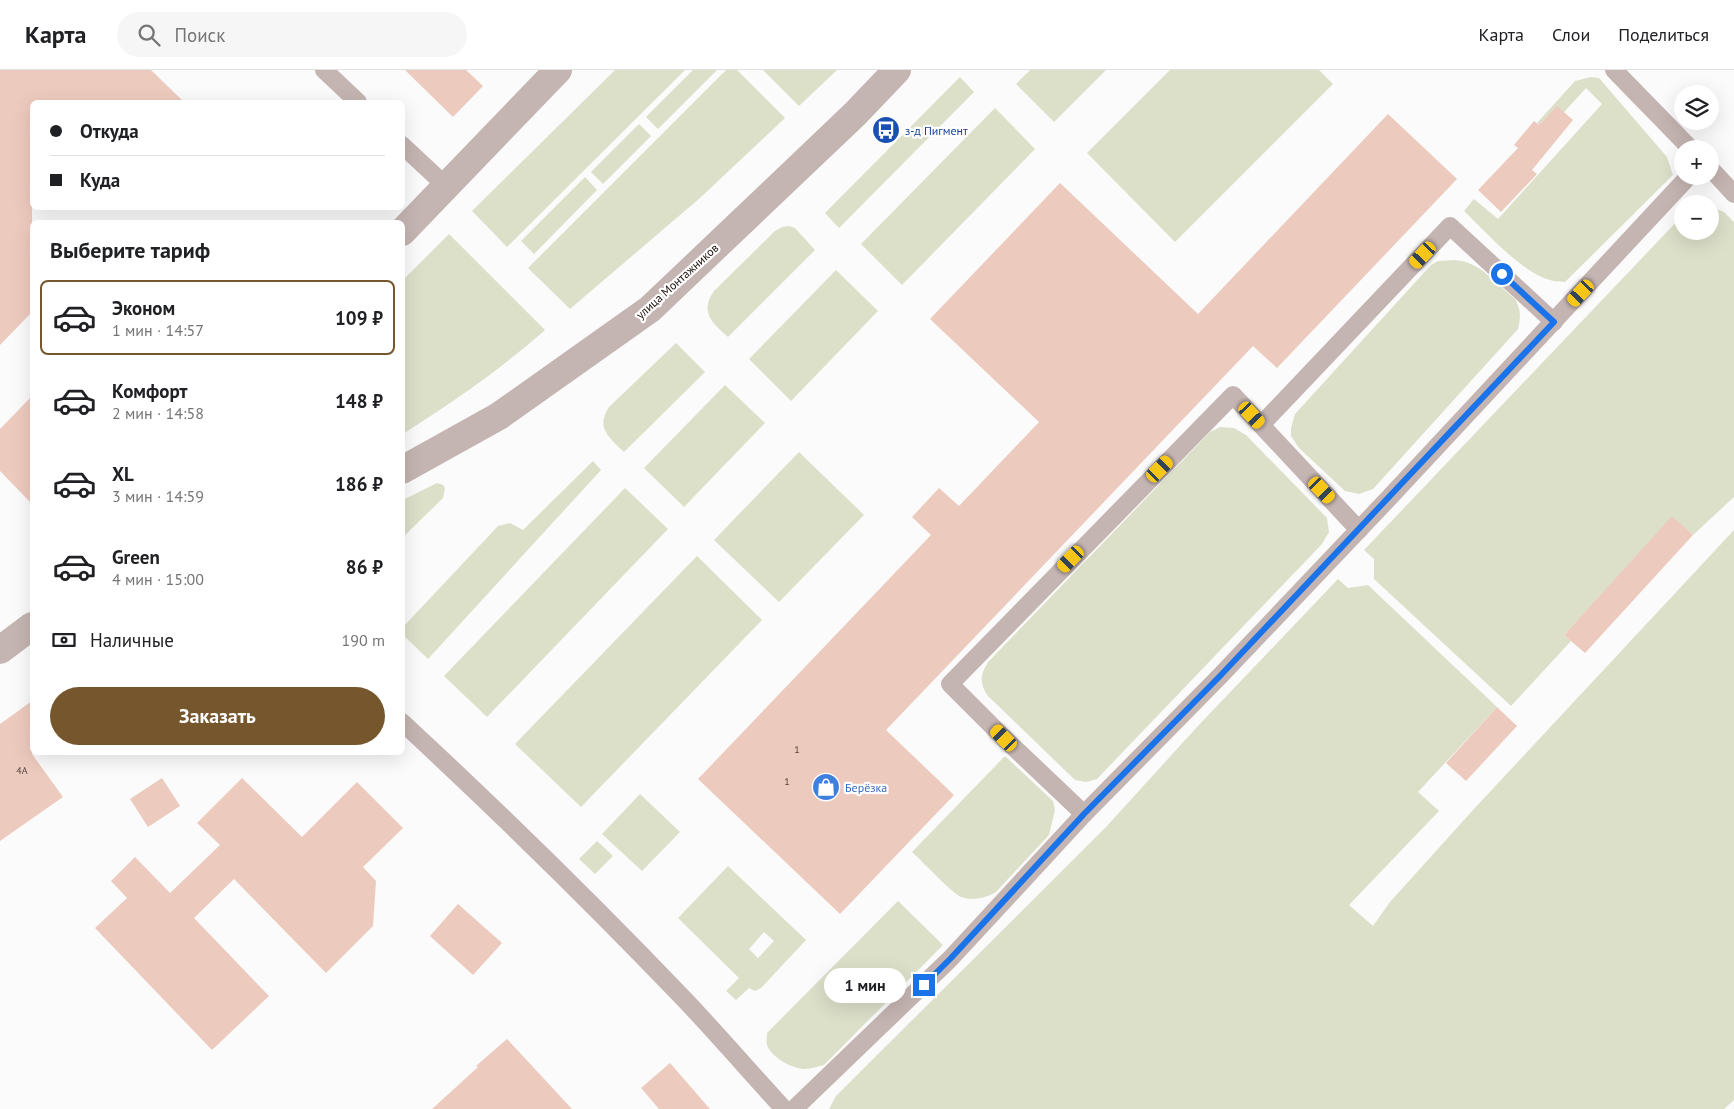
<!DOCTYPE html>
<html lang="ru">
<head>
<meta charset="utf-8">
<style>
  :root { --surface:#fff; --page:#f6f6f6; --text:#202124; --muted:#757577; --line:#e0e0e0; --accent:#76562c }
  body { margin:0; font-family:"PT Sans",sans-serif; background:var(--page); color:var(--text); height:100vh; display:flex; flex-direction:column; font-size:19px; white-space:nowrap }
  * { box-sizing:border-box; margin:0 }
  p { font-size:16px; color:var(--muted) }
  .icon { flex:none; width:28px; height:28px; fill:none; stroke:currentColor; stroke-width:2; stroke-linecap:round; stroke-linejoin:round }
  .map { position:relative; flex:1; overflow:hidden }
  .sheet { position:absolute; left:30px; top:150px; width:375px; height:535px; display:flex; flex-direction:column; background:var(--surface); border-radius:8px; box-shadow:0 5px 20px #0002 }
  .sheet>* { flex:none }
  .hud { position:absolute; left:30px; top:30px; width:375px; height:110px; border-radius:8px; box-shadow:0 5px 20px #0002; display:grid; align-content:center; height:110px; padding:0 20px; background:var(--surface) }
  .buttons { position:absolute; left:1674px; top:15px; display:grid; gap:10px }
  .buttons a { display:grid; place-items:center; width:45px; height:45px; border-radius:50%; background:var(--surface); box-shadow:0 5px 20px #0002; font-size:25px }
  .end { position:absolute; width:22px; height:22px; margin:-11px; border:6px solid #1a73e8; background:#fff; box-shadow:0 0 0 2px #fff }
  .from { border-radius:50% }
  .bubble { position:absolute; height:35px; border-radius:18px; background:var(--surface); box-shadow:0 5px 20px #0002; font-size:16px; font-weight:600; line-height:35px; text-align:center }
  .car { position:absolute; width:15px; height:30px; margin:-15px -8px; border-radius:6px; box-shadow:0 0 4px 1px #0007; background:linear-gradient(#f5c518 24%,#345 0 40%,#f5c518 0 76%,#345 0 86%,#f5c518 0) }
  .hud b { display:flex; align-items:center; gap:18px; height:48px; font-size:19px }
  .hud b+b { border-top:1px solid var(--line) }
  .hud i { width:12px; height:12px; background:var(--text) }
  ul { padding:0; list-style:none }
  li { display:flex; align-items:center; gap:15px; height:75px; margin:0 10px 8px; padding:0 10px; border:2px solid transparent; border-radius:8px }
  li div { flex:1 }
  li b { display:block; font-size:19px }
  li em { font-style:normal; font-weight:600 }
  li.selected { border-color:var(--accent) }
  li>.icon { width:45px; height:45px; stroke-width:1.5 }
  h2 { padding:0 20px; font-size:22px; line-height:60px }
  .pay { display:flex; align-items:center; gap:12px; height:55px; padding:0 20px; font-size:19px }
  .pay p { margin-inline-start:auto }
  .cta { display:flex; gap:10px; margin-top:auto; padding:10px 20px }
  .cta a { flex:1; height:58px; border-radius:30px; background:var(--accent); color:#fff; font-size:20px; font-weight:600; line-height:58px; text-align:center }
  header { display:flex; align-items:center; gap:30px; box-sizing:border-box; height:70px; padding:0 25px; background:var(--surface); border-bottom:1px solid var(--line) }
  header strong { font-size:24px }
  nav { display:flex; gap:28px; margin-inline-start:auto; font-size:18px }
  .search { width:350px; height:45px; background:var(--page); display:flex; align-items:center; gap:12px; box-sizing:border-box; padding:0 18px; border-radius:28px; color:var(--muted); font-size:19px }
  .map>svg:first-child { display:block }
  .green { fill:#dce0c9; fill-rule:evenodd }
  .building { fill:#edcabe }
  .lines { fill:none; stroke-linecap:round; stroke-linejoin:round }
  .service { stroke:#c4b4b2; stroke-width:18 }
  .minor { stroke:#c4b4b2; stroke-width:28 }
  .route { stroke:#1a73e8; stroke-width:6 }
  .labels { text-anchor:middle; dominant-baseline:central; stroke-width:4.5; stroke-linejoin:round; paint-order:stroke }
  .number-label { font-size:10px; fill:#55423c }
  .transit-label { font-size:12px; fill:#164399; stroke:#fff; text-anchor:start }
  .street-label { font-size:12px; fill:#221510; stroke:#fff }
  .shop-label { font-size:12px; fill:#366cbe; stroke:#fff; text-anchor:start }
</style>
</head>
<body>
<header>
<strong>Карта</strong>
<div class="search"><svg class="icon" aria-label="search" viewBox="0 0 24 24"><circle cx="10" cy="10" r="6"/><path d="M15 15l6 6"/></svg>Поиск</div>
<nav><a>Карта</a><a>Слои</a><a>Поделиться</a></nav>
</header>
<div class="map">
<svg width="1734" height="1039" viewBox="0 0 1734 1039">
  <rect width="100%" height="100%" fill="#fbfbfb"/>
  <g class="green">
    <path d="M 615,0 L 685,0 L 507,177 L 472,141 Z"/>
    <path d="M 693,0 L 717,0 L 658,59 L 646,47 Z"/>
    <path d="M 726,0 L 737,0 L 785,48 L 700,128 L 570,239 L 528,198 Z"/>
    <path d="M 763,0 L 837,0 L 799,36 Z"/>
    <path d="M 1030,0 L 1106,0 L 1054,52 L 1016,14 Z"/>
    <path d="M 1170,0 L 1319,0 L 1333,14 L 1175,172 L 1087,83 Z"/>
    <path d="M 960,7 L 974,22 L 839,158 L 825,143 Z"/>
    <path d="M 1591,7 L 1599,8 L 1667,87 L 1673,105 L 1565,212 C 1560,211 1554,212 1550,210 C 1522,203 1485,161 1464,141 L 1474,129 L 1498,149 L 1602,34 L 1586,18 L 1547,61 L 1537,53 L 1575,11 Z"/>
    <path d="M 995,38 L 1035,79 L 902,215 L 861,174 Z"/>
    <path d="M 639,54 L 651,66 L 603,114 L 591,102 Z"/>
    <path d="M 585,107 L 597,120 L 534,184 L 521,171 Z"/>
    <path d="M 1710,136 L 1724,142 L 1734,152 L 1734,427 L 1693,465 L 1672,447 L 1564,565 L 1571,571 L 1511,636 L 1374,509 L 1374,489 L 1364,480 L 1682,146 L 1682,161 L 1710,161 Z"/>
    <path d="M 789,156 L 795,158 L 815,180 L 728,267 C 713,253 699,243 714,221 L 775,161 L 782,157 Z"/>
    <path d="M 449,164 L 545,260 C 501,299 453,332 403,364 L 403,210 Z"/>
    <path d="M 1454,190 C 1479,191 1496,213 1515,229 C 1521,239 1521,248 1518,259 L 1373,419 L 1359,424 L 1345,421 L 1299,378 L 1291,366 L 1291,358 L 1295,344 L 1431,195 L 1438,191 Z"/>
    <path d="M 836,200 L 878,241 L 791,331 L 749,289 Z"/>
    <path d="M 676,273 L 705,302 L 624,382 C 610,368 595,358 609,337 Z"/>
    <path d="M 725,315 L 765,353 L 684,437 L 644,398 Z"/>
    <path d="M 1220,357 L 1234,358 L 1246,365 L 1327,448 L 1329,462 L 1322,474 L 1097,709 L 1086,712 L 1075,710 L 988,626 C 979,613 980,604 989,591 L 1210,362 Z"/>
    <path d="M 799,382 L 864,445 L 779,532 L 714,470 Z"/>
    <path d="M 593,391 L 601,400 L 428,589 L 403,565 L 403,557 L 498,456 L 510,453 L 523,460 Z"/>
    <path d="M 437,413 L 443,415 L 445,418 L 443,428 L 403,467 L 403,430 Z"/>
    <path d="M 625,418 L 668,459 L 487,647 L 444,606 Z"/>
    <path d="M 1734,460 L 1734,1030 L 1724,1039 L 829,1039 L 836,1026 L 1106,757 L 1197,657 L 1338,509 L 1348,518 L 1368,515 L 1497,637 L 1418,722 L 1439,741 L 1349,835 L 1373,856 L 1390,832 L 1473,740 Z"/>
    <path d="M 697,486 L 762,550 L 581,737 L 515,674 Z"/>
    <path d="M 1005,686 L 1053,731 L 1055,740 L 1049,765 L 996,822 C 986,828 973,831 961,827 C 954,825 920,789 912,782 Z"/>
    <path d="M 640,724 L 680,762 L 642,801 L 602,764 Z"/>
    <path d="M 597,771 L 613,786 L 595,804 L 579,789 Z"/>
    <path d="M 728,796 L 806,870 L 761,918 L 755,921 L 749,918 L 736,930 L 726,921 L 739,908 L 678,848 ZM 764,862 L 774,871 L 758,888 L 749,879 Z"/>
    <path d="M 898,831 L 943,875 L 824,995 C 817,997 810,999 804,999 C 791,998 771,987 767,975 C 766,971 767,967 767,963 Z"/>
  </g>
  <g class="building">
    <path d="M 0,0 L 151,0 L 184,32 L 32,32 L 32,242 L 0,275 Z"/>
    <path d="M 405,0 L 466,0 L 483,16 L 453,47 Z"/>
    <path d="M 1557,36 L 1573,50 L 1532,100 L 1537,104 L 1501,142 L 1478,120 L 1518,78 L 1514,75 L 1534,51 L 1539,55 Z"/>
    <path d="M 1388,44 L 1457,109 L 1277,298 L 1253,276 L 886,660 L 954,725 L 840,844 L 698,709 L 931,465 L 912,447 L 939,418 L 959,436 L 1039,352 L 930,249 L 1060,113 L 1198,244 Z"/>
    <path d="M 32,326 L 32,434 L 0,401 L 0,359 Z"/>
    <path d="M 1672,446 L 1693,465 L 1585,583 L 1564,565 Z"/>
    <path d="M 32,631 L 32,684 L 63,727 L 0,771 L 0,654 Z"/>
    <path d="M 1497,637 L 1517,656 L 1466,711 L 1446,693 Z"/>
    <path d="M 162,708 L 180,736 L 148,757 L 130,729 Z"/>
    <path d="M 242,708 L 302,767 L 357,712 L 403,758 L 363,797 L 376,811 L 373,856 L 326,903 L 234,809 L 194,848 L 269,926 L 212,980 L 95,858 L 127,828 L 111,811 L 135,787 L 170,823 L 220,775 L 197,753 Z"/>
    <path d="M 458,834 L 502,873 L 473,905 L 430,866 Z"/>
    <path d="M 507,969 L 572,1039 L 432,1039 L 478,997 L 476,996 Z"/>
    <path d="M 670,993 L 710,1039 L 659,1039 L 641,1018 Z"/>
  </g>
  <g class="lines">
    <g class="service">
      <path d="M 324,0 L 358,32"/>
      <path d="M 1614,0 L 1691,79"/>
      <path d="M 402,75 L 446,116"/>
      <path d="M 1710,98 L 1734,124"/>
      <path d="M 1261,355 L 1450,156 L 1554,252"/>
      <path d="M 402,652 C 499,742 594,835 685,930 C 719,966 751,1003 784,1039"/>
      <path d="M 1084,744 L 1004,668 L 950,614 L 1233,325 L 1359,460"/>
      <path d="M 794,1039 L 951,888 L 1084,744 L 1220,606 L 1388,429 L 1689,106"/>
    </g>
    <g class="minor">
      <path d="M 402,162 L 558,0"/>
      <path d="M 402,400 L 499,346 L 650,239 L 855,44 L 897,0"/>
      <path d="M 0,580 L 32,556"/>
    </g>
  </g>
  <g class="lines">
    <path class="route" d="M 924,915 L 951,888 L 1084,744 L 1220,606 L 1554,252 L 1502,204"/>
  </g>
  <defs>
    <g id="bus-disc" transform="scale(1.4375)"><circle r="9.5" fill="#1a4fb4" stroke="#fff"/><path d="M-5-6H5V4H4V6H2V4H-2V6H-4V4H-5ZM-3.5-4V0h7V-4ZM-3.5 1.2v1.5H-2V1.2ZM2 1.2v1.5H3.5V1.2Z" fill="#fff"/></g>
    <g id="shop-disc" transform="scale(1.4375)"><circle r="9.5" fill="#3f7fe0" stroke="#fff"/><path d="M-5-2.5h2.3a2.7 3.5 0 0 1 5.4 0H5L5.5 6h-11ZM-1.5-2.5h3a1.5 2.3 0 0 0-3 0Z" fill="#fff"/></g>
  </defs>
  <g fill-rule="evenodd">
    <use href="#bus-disc" x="886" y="60"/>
    <use href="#shop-disc" x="826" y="717"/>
  </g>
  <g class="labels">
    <g class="number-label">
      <text x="797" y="679">1</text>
      <text x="22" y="700">4А</text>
      <text x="787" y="711">1</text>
    </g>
    <g class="transit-label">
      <text x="905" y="60">з-д Пигмент</text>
    </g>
    <g class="street-label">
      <text transform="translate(677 211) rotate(-42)">улица Монтажников</text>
    </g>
    <g class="shop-label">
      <text x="845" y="717">Берёзка</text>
    </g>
  </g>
</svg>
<div class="buttons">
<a><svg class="icon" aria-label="layers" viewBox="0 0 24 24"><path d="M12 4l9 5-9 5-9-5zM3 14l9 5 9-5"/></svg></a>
<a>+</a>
<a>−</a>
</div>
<i class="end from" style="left:1502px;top:204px"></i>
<i class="end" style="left:924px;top:915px"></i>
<div class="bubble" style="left:824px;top:898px;width:82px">1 мин</div>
<i class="car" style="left:1423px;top:185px;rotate:223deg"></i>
<i class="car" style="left:1581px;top:223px;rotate:223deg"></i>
<i class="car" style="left:1252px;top:345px;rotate:137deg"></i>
<i class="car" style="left:1160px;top:399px;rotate:45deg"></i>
<i class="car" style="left:1322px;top:420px;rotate:136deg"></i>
<i class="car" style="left:1071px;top:489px;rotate:224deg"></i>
<i class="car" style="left:1004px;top:668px;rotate:315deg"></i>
<div class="hud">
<b><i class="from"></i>Откуда</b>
<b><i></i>Куда</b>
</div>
<section class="sheet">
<h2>Выберите тариф</h2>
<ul>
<li class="selected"><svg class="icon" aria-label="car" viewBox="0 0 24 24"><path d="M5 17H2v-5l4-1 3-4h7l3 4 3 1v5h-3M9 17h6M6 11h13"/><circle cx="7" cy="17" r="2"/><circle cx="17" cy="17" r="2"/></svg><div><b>Эконом</b><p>1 мин · 14:57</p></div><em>109 ₽</em></li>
<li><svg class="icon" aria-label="car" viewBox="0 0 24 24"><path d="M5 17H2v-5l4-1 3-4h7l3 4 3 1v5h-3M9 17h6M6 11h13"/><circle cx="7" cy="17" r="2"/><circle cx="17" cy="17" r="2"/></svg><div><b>Комфорт</b><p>2 мин · 14:58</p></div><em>148 ₽</em></li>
<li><svg class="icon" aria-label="car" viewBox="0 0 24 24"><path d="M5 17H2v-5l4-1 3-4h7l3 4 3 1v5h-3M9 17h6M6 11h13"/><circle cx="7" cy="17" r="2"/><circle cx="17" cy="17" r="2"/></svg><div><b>XL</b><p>3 мин · 14:59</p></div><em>186 ₽</em></li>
<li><svg class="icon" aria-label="car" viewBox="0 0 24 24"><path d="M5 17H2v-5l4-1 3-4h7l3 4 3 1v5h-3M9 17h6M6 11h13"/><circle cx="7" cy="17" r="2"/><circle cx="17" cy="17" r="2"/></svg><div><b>Green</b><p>4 мин · 15:00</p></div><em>86 ₽</em></li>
</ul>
<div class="pay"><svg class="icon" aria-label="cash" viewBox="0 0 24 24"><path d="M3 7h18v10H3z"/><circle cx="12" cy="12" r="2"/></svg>Наличные<p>190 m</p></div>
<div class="cta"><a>Заказать</a></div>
</section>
</div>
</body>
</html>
